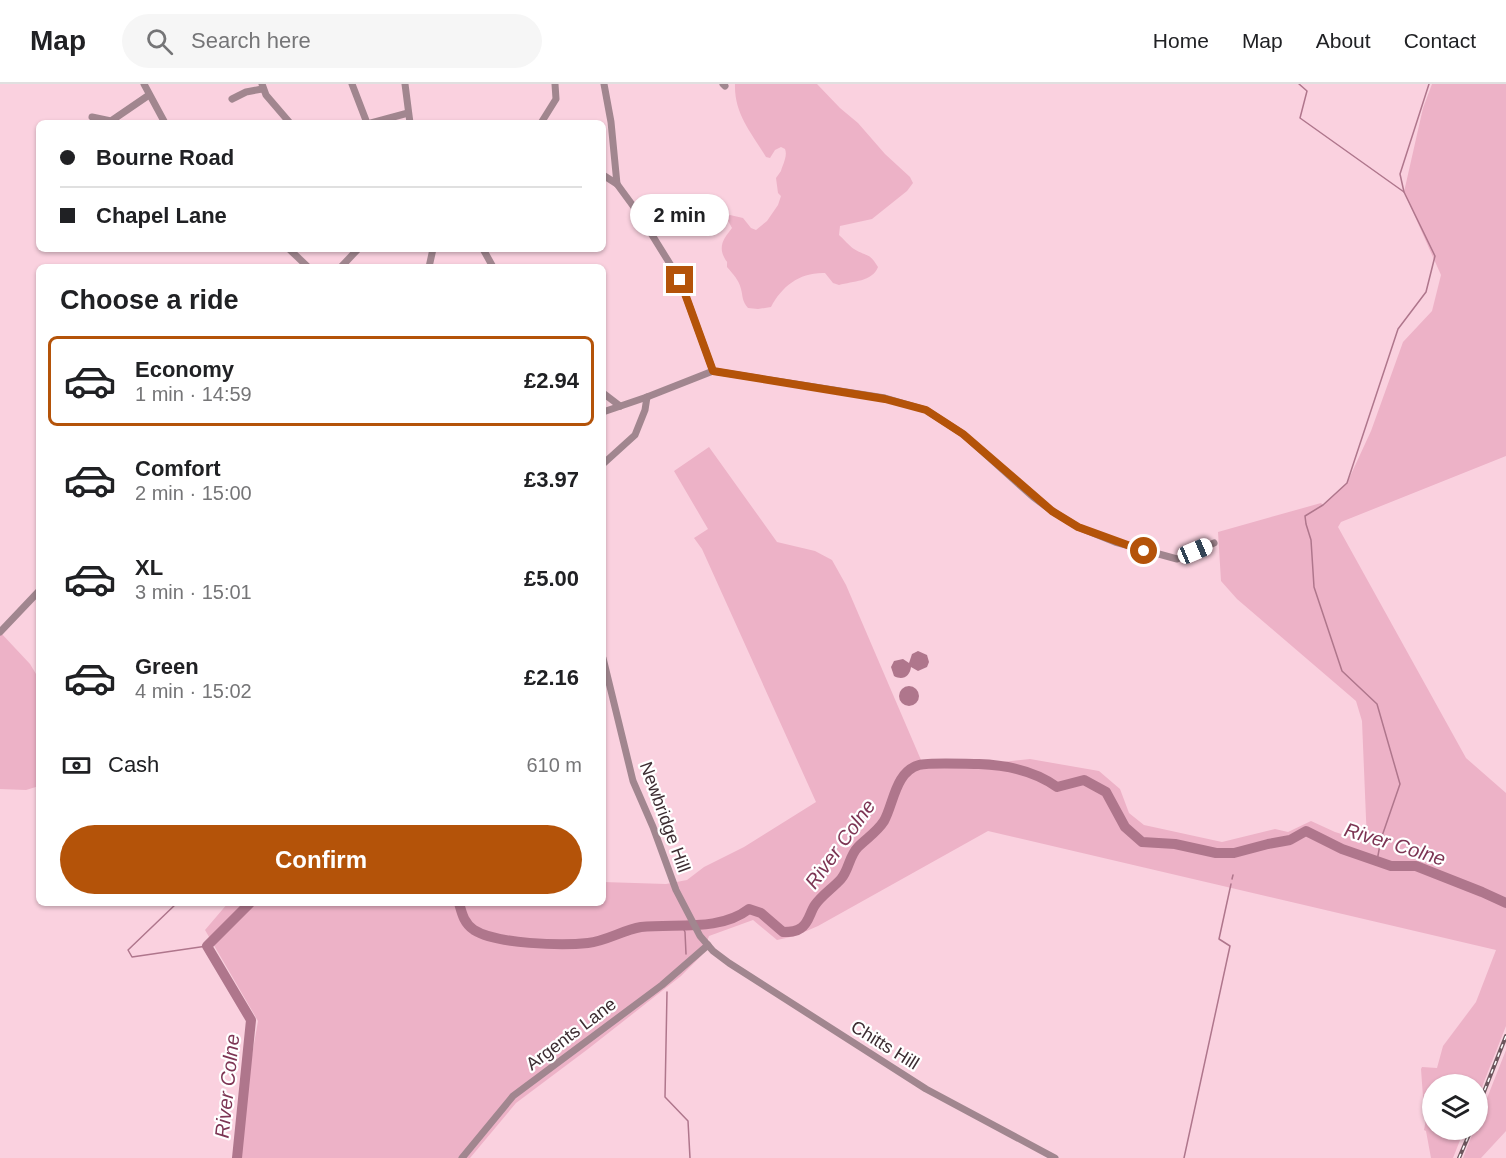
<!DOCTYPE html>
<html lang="en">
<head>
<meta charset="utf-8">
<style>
  :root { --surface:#fff; --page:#f6f6f6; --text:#202124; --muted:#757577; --line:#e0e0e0; --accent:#b45309 }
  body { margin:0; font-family:Helvetica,sans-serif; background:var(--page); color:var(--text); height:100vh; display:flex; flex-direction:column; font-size:22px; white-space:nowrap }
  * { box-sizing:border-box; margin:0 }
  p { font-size:20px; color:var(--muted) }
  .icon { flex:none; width:33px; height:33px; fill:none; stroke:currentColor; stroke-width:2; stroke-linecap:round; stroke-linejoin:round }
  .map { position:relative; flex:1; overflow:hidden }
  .panel { position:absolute; left:36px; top:180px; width:570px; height:642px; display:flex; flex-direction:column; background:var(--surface); border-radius:9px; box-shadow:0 2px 4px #0004 }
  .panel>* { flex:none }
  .guide { position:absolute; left:36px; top:36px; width:570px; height:132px; border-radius:9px; box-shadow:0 2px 4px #0004; display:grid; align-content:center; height:132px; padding:0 24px; background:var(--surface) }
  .fabs { position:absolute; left:1422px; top:990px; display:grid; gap:12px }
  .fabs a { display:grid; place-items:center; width:66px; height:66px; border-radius:50%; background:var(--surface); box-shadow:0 2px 4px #0004; font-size:30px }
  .end { position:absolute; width:27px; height:27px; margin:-14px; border:8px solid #b45309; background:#fff; box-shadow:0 0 0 3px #fff }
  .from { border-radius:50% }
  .bubble { position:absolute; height:42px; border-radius:21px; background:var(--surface); box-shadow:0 2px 4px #0004; font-size:20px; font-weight:700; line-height:42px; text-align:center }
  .car { position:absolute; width:18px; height:36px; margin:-18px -9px; border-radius:8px; box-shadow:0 0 4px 2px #0007; background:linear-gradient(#fff 24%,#345 0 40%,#fff 0 76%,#345 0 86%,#fff 0) }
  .guide b { display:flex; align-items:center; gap:21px; height:57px; font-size:22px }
  .guide b+b { border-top:2px solid var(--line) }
  .guide i { width:15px; height:15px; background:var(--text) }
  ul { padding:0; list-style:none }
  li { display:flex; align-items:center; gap:18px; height:90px; margin:0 12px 9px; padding:0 12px; border:3px solid transparent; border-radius:9px }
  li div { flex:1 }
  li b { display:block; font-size:22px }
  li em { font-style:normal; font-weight:700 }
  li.selected { border-color:var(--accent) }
  li>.icon { width:54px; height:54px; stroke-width:1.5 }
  h2 { padding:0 24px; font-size:27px; line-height:72px }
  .pay { display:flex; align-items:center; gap:15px; height:66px; padding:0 24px; font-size:22px }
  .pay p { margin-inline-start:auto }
  .cta { display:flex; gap:12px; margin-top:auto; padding:12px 24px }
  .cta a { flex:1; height:69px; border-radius:36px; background:var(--accent); color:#fff; font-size:24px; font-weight:700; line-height:69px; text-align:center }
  header { display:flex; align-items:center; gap:36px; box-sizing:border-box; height:84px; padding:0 30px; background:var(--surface); border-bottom:2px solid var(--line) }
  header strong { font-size:28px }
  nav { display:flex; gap:33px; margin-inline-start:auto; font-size:21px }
  .search { width:420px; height:54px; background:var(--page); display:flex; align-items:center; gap:15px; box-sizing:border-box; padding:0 21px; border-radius:33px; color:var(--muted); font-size:22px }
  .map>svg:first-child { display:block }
  .green { fill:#edb2c7 }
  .water { fill:#af768c }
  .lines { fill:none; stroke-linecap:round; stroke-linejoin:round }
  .stream { stroke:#af768c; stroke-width:1.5 }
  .river { stroke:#af768c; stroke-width:10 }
  .minor { stroke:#a1868f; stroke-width:7 }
  .rail-casing { stroke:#6c565d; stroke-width:4 }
  .rail { stroke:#fff; stroke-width:1.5; stroke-dasharray:4.5; stroke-linecap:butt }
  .route { stroke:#b45309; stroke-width:8 }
  .labels { text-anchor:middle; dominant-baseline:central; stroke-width:4.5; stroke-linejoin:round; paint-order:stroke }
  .street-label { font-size:18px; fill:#3d2d32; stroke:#fff }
  .water-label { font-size:20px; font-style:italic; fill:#7d3554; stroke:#fff }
</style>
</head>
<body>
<header>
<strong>Map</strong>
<div class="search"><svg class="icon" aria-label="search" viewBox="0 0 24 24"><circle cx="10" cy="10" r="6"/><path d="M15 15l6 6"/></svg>Search here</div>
<nav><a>Home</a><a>Map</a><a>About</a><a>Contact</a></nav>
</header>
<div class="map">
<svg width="1506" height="1074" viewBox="0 0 1506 1074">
  <rect width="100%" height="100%" fill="#fad1df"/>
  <g class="green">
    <path d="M 735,0 L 817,0 L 840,24 L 858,39 L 885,70 L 910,93 L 913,99 L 907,107 L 872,135 L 840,142 L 839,151 C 844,155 849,162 854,165 C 867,173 869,168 878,183 C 872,198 853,197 839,201 L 833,199 L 825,189 C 800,188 782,202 771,223 L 758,225 L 748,224 C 742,217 743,213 741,205 C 739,196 733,190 727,183 C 727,174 728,181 724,173 C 718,161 725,153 732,144 L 726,133 L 730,131 L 743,134 L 751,144 L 756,146 L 767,137 L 778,121 L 781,112 L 778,109 L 776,94 L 781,87 C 782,82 788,72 785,65 L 781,63 L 775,66 L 770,74 L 766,73 C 751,48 734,30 735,0 Z"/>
    <path d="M 1432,0 L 1506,0 L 1506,372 L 1341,438 L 1338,443 L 1466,674 L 1506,709 L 1506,942 L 1478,1013 L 1478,1000 L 1443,1000 L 1440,998 L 1439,1000 L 1432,1000 L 1432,1046 L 1464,1046 L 1453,1074 L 1431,1074 L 1426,1047 L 1424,1046 L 1427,1030 L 1424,1027 L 1421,985 L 1422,983 L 1437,984 L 1443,962 L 1476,918 L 1496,866 L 988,747 L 818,842 L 795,852 L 777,856 L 753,836 L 709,852 L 702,871 L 681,892 L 588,965 L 516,1019 L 470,1074 L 234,1074 L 258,937 L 205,846 L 228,819 L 603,819 L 603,798 L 666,800 L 687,796 L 704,783 L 744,763 L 816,718 L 702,465 L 694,454 L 708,445 L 674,387 L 709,363 L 777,458 L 815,467 L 832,476 L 846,501 L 921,676 L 1003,678 L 1030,675 L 1099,687 L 1120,705 L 1129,729 L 1144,741 L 1222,758 L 1275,745 L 1288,748 L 1311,737 L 1335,748 L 1367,758 L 1362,637 L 1356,617 L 1237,515 L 1221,497 L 1218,448 L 1321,419 L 1323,421 L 1347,399 L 1371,347 L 1403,258 L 1432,227 L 1441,191 L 1404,108 L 1423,24 Z"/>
    <path d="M 0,548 L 30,580 L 39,595 L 39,702 L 26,706 L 0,705 Z"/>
    <path d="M 1506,966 L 1506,1047 L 1481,1074 L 1463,1074 L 1474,1046 L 1478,1046 L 1478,1037 Z"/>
  </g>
  <g class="water">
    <path d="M 918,567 L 927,571 L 929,578 L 927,583 L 918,587 L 911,583 C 910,592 903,597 894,592 L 891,583 L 894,577 L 903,575 L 909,579 L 912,570 Z"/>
    <circle cx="909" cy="612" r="10"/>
  </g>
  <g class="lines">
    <g class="stream">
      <path d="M 1299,0 L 1307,7 L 1300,34 L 1404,108"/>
      <path d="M 1377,777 L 1381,755 L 1400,700 L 1377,620 L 1342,587 L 1314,503 L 1311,456 L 1306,440 L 1305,432 L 1323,421 L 1347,399 L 1398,245 L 1426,208 L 1435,172 L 1404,108 L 1400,90 L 1429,0"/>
      <path d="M 1232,795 L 1233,791"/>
      <path d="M 177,819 L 128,866 L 132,873 L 207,862"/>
      <path d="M 682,842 L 685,848 L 686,870"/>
      <path d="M 667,908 L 665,1013 L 688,1037 L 690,1074"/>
      <path d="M 1184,1074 L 1230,862 L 1219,855 L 1231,800"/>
    </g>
    <g class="river">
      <path d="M 459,819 C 462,830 464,839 474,846 C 496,860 562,862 588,859 C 606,857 623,846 641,843 C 676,839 719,848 749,825 L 761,829 L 783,848 C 789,848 796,848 801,844 C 809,839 810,828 815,821 C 822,811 833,804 841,795 C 849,786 849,772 858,763 C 867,754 877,748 884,737 C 894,719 895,688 919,681 C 930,678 966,680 979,680 C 1006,681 1035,687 1057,703 L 1084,696 L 1106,708 L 1125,743 L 1142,758 L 1175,760 L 1216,769 L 1234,769 L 1268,760 L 1290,756 L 1306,747 L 1342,765 L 1391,782 L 1416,782 L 1482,808 L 1506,819"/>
      <path d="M 237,1074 L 251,936 L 207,862 L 250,819"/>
    </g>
    <g class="minor">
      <path d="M 144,0 L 165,39"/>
      <path d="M 262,0 L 266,11 L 290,39"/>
      <path d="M 352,0 L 367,39"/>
      <path d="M 405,0 L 410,39"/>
      <path d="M 604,0 L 611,38 L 617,100 L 639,130 L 680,196 L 713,287"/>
      <path d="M 723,0 L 725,2"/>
      <path d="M 232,15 L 246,8 L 262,5"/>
      <path d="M 92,33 L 111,37 L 149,11"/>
      <path d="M 371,39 L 408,29"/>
      <path d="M 541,39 L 556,15 L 555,0"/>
      <path d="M 603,91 L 617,100"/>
      <path d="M 289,165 L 308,183"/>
      <path d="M 483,165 L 493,183"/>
      <path d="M 341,183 L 358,165"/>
      <path d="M 429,183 L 433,165"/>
      <path d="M 603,309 L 620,322"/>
      <path d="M 603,328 L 647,313 L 713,287 L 885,314 L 926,326 L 963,350 L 1033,413 L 1052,427 L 1078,443 L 1115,458 L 1177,475 L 1214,459"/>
      <path d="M 603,380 L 635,351 L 645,326 L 647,313"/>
      <path d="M 0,548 L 39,507"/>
      <path d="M 603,574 L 633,697 L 653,743 L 676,806 L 700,852 L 713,867 L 729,879 L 926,1005 L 1055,1074"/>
      <path d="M 462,1074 L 513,1012 L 662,901 L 708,861"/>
    </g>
    <g class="rail-casing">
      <g id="rail">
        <path d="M 1478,1023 L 1506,952"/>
        <path d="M 1459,1074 L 1471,1046"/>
      </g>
    </g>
    <use href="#rail" class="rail"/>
  </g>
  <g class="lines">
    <path class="route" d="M 680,196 L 713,287 L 885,315 L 926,326 L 963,350 L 1052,427 L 1078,443 L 1144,467"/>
  </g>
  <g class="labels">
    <g class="street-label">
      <text transform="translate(665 733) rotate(70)">Newbridge Hill</text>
      <text transform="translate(571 950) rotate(-37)">Argents Lane</text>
      <text transform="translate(885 961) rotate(32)">Chitts Hill</text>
    </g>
    <g class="water-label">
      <text transform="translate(840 760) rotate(-54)">River Colne</text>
      <text transform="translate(1395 760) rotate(17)">River Colne</text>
      <text transform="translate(227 1002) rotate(-84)">River Colne</text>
    </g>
  </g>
</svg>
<div class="fabs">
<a><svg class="icon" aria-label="layers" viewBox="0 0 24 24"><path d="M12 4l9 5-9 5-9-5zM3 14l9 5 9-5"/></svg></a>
</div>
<i class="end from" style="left:1144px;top:467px"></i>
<i class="end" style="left:680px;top:196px"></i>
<div class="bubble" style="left:630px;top:110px;width:99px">2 min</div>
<i class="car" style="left:1195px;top:467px;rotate:67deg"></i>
<div class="guide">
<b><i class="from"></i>Bourne Road</b>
<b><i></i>Chapel Lane</b>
</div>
<section class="panel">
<h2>Choose a ride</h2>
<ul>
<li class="selected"><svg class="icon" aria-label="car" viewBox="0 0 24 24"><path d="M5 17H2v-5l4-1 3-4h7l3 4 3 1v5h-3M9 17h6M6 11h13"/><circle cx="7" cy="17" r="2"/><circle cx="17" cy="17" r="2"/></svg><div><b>Economy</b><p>1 min · 14:59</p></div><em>£2.94</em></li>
<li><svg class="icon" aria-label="car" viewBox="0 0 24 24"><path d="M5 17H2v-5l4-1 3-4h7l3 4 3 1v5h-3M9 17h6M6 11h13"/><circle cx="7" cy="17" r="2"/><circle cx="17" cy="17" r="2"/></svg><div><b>Comfort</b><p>2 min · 15:00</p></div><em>£3.97</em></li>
<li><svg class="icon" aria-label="car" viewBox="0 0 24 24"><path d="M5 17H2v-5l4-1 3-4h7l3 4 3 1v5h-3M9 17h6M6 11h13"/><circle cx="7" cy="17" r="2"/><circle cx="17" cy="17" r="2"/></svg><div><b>XL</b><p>3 min · 15:01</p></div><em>£5.00</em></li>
<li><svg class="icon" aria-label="car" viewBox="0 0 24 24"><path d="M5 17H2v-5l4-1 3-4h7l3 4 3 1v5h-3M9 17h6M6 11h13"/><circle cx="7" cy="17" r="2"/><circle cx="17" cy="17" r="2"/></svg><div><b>Green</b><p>4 min · 15:02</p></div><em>£2.16</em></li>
</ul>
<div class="pay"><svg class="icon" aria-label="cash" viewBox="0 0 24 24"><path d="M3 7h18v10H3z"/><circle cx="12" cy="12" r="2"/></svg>Cash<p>610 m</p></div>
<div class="cta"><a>Confirm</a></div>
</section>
</div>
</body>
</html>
